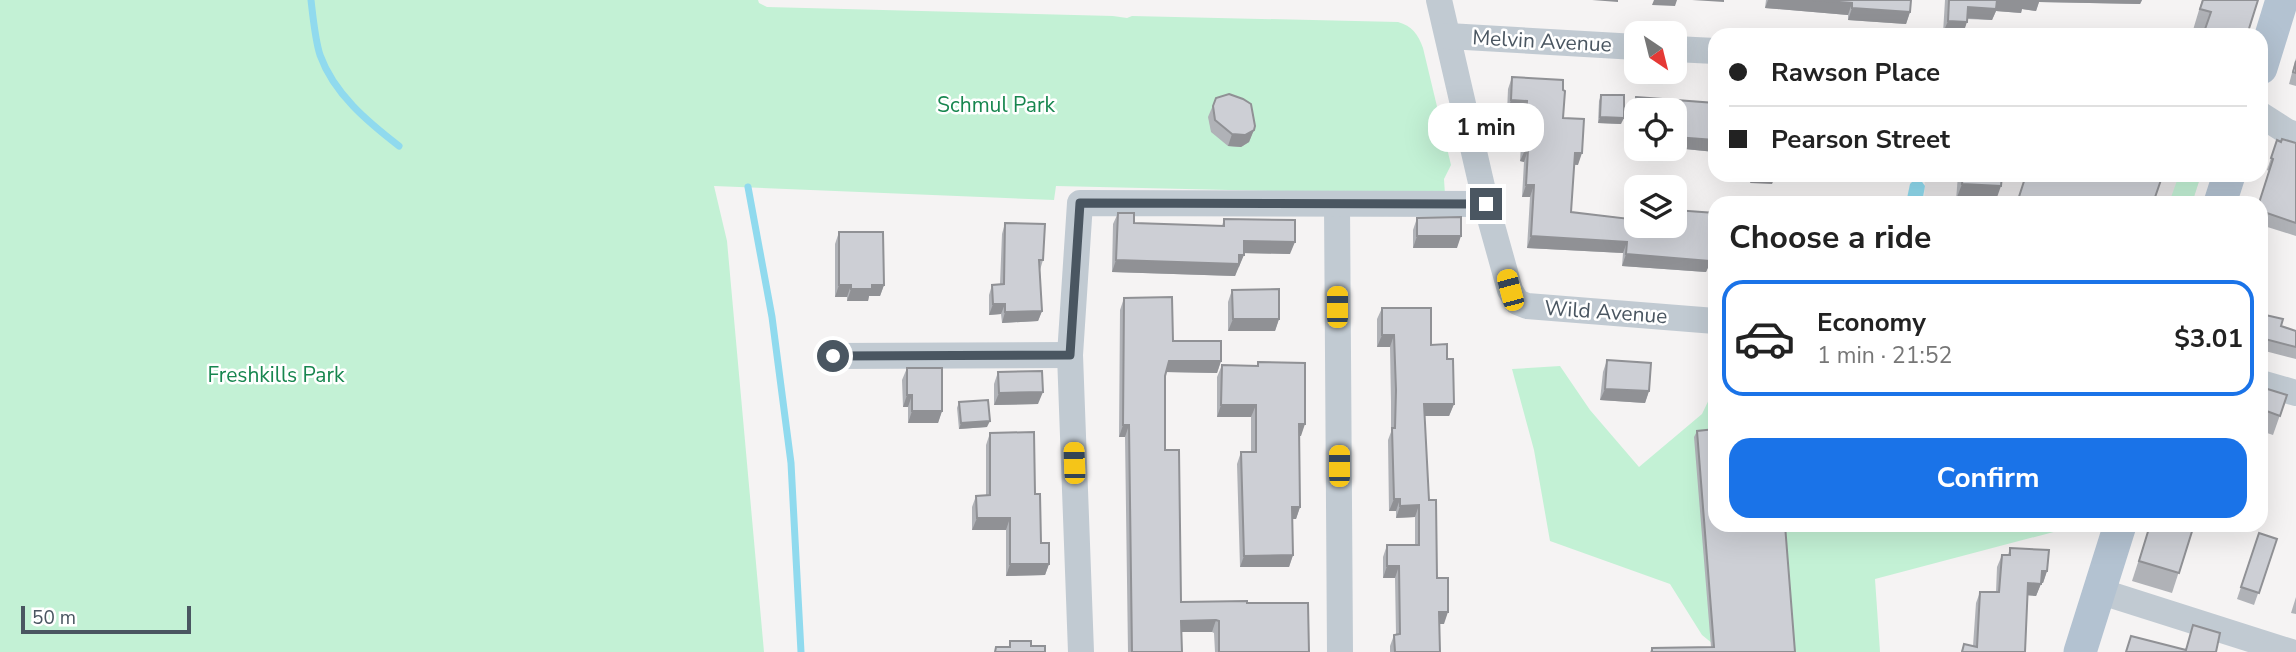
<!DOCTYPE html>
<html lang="en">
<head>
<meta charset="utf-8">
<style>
  :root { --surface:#fff; --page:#f2f2f2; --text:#222; --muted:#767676; --line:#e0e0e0; --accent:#1a73e8 }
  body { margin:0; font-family:"Nunito Sans",sans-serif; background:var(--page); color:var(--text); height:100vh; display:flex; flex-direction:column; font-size:26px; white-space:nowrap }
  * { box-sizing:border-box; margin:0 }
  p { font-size:23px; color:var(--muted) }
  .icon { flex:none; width:38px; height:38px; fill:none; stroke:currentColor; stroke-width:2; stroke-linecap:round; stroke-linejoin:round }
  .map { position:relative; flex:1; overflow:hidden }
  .side { position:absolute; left:1708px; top:196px; width:560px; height:336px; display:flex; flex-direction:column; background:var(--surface); border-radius:21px; box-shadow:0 7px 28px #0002 }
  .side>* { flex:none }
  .hud { position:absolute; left:1708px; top:28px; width:560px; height:154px; border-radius:21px; box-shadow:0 7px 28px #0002; display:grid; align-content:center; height:154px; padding:0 21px; background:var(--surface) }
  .needle { width:46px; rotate:145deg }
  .buttons { position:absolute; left:1624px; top:21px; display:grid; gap:14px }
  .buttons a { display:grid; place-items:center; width:63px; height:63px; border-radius:14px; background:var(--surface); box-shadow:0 7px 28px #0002; font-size:35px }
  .scale { position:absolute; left:21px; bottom:18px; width:170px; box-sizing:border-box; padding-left:7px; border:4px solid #4a5661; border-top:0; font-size:19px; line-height:24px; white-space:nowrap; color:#4a5661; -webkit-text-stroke:5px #fff; paint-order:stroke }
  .end { position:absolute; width:32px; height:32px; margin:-16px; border:9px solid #4a5661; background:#fff; box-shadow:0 0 0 4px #fff }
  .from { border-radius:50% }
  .bubble { position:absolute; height:49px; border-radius:21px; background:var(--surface); box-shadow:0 7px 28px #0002; font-size:23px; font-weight:700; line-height:49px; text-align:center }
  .car { position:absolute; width:21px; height:42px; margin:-21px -10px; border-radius:9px; box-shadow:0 0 5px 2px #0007; background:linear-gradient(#f5c518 24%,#345 0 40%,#f5c518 0 76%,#345 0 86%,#f5c518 0) }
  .hud b { display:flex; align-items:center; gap:24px; height:66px; font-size:26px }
  .hud b+b { border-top:2px solid var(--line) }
  .hud i { width:18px; height:18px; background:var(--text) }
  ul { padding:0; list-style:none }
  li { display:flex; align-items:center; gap:21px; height:116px; margin:0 14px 10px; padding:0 7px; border:4px solid transparent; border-radius:21px }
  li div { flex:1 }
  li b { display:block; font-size:26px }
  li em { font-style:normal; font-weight:700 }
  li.selected { border-color:var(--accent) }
  li>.icon { width:63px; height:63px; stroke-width:1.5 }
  h2 { padding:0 21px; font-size:32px; line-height:84px }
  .primary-button { display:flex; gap:14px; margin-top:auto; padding:14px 21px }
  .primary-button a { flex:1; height:80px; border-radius:21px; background:var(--accent); color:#fff; font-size:28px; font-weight:700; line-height:80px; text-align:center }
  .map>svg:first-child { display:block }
  .education { fill:#e6e4e5 }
  .green { fill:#c3f1d5 }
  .water { fill:#90daee }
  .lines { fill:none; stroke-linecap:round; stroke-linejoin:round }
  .stream { stroke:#90daee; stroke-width:7 }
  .minor { stroke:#c1cad2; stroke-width:26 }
  .major { stroke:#b3c2d1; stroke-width:33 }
  .wall { fill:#b0b2b7 }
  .shaded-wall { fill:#909195 }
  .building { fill:#cdcfd5; stroke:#909195; stroke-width:2 }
  .route { stroke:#4a5661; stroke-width:9 }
  .labels { text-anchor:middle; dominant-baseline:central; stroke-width:5; stroke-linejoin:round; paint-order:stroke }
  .street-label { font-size:21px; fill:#4a5661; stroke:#fff }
  .park-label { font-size:21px; fill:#17864f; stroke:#fff }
</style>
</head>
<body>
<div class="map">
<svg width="2296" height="652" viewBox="0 0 2296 652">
  <rect width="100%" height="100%" fill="#f5f3f3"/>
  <path class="education" d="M 1925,175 L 2201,175 L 2192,203 L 1924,203 Z"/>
  <g class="green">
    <path d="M 0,0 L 758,0 L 759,3 L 767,7 L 1113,16 L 1127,18 L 1132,16 L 1398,22 C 1412,26 1418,34 1423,48 L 1451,165 L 1444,179 L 1445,195 L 1056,186 L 1054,200 L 714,186 L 727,241 L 764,652 L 0,652 Z"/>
    <path d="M 2179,175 L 2201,175 L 2192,203 L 2169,203 Z"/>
    <path d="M 1560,366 L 1590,410 L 1639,467 L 1702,414 L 1715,387 L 1715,525 L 2080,525 L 1875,579 L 1880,652 L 1723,652 L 1702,635 L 1670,584 L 1550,541 L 1534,450 L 1512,369 Z"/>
  </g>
  <path class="water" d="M 1920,179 L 1925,186 L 1922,203 L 1906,203 L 1910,184 L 1914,180 Z"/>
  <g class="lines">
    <g class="stream">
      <path d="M 311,0 C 313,17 315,39 320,55 C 334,94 368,122 399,146"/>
      <path d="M 748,187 L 772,317 L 791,463 L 801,652"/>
    </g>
    <g class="minor">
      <path d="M 1439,0 L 1486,204 L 1510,290 L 1517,302 L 1527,306 L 1715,321"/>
      <path d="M 1448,36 L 1636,47"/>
      <path d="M 1675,49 L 1715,51"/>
      <path d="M 2261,115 L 2286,131 L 2296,135"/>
      <path d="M 1337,204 L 1340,652"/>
      <path d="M 833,356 L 1070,355"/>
      <path d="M 2261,383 L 2296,393"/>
      <path d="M 2099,591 L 2291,652"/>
      <path d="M 1081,652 L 1070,355 L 1080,203 L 1486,204"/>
    </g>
    <g class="major">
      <path d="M 2261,68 L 2282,0"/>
      <path d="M 2220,203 L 2229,175"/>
      <path d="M 2080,652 L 2120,525"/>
    </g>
  </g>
  <g class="wall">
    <path d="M 1766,0 L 1911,0 L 1910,12 L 1906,24 L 1848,20 L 1848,15 L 1765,8 Z"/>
    <path d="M 1945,0 L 2142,0 L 2140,4 L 2039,2 L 2036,11 L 2022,9 L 2021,13 L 1996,11 L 1992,20 L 1967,19 L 1963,34 L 1943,33 Z"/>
    <path d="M 2202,0 L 2258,0 L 2247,35 L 2202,35 L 2203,33 L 2193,30 Z"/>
    <path d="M 2296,58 L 2296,86 L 2289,84 Z"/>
    <path d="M 1512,77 L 1563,90 L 1563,118 L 1578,165 L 1574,165 L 1571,212 L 1625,218 L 1626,212 L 1630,200 L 1636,226 L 1715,213 L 1715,263 L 1710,263 L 1706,272 L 1622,266 L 1623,253 L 1527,248 L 1530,197 L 1522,197 L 1524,162 L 1520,161 L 1523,113 L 1507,112 L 1508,89 Z"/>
    <path d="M 1601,95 L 1621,124 L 1598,123 L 1599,101 Z"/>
    <path d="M 1636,97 L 1715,103 L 1715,152 L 1675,148 L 1675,110 L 1636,110 L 1636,145 L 1629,145 L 1632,109 Z"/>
    <path d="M 1216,98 L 1255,126 L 1249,142 L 1241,147 L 1228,146 L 1211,132 L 1208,117 Z"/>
    <path d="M 2277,140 L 2281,142 L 2296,143 L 2296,236 L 2261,225 L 2261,203 L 2269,171 L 2267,170 Z"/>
    <path d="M 1958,175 L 2002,175 L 1956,200 Z"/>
    <path d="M 1118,213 L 1134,223 L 1222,226 L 1224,219 L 1290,254 L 1244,253 L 1239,267 L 1238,267 L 1235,276 L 1112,272 L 1113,224 Z"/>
    <path d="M 1417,218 L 1457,248 L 1413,248 L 1413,230 Z"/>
    <path d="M 1005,223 L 1043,260 L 1040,270 L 1042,311 L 1038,321 L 1002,323 L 1001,314 L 989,315 L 989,295 L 992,285 L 1000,284 L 1002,234 Z"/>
    <path d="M 839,232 L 884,285 L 880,296 L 869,296 L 868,301 L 847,301 L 847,297 L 835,297 L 835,244 Z"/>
    <path d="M 1232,290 L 1279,319 L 1275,331 L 1228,331 L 1228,302 Z"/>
    <path d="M 1124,298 L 1173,341 L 1221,361 L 1217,373 L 1166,372 L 1165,376 L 1165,450 L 1181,602 L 1247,603 L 1309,652 L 1215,652 L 1214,633 L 1212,632 L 1182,632 L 1182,652 L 1128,652 L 1125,437 L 1119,437 L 1120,310 Z"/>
    <path d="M 1382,308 L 1431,345 L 1447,359 L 1454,404 L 1449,416 L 1424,416 L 1429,500 L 1437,578 L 1444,624 L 1439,624 L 1440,652 L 1390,652 L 1390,646 L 1394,635 L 1396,634 L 1395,578 L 1383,578 L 1383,557 L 1387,545 L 1415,545 L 1415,517 L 1396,518 L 1396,511 L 1389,511 L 1388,440 L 1391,432 L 1391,402 L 1390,347 L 1377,347 L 1377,319 Z"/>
    <path d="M 2261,314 L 2281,326 L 2296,331 L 2296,359 L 2261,350 Z"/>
    <path d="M 1607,360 L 1649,391 L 1645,403 L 1600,400 L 1603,372 Z"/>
    <path d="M 1258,362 L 1301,436 L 1299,436 L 1300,507 L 1296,519 L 1292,519 L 1293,555 L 1289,567 L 1240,567 L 1237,464 L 1241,452 L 1251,452 L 1251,417 L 1217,417 L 1217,377 L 1222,365 L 1257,366 Z"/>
    <path d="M 907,368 L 942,411 L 938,423 L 908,423 L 908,407 L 903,407 L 902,380 Z"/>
    <path d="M 998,372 L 1038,404 L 994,405 L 994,384 Z"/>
    <path d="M 2261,387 L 2287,395 L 2273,435 L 2261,431 Z"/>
    <path d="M 959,402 L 987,427 L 959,429 L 957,408 Z"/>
    <path d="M 1697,431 L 1795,652 L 1650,652 L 1652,648 L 1711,647 L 1694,437 Z"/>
    <path d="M 990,433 L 1035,494 L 1041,543 L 1049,564 L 1045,575 L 1006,576 L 1006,530 L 972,530 L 972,507 L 976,496 L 986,495 L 986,445 Z"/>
    <path d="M 2150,525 L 2194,525 L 2172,593 L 2132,581 Z"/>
    <path d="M 2259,533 L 2277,539 L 2254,605 L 2237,599 Z"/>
    <path d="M 2010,548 L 2047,571 L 2043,583 L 2041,583 L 2036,596 L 2027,595 L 2025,652 L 1961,652 L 1964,644 L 1973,646 L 1976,603 L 1980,592 L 1996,592 L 1997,567 L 2002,555 L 2008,555 Z"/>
    <path d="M 2296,597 L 2296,614 L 2291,613 Z"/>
  </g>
  <g class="shaded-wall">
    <path d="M 1592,0 L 1618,0 L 1618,2 Z"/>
    <path d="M 1654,0 L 1677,0 L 1675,6 L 1652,5 Z"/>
    <path d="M 1692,0 L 1724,0 L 1724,2 Z"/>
    <path d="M 1768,0 L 1813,0 L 1852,3 L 1848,15 L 1765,8 Z"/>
    <path d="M 1997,0 L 2142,0 L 2140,4 L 2039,2 L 2036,11 L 2022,9 L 2021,13 L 1996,11 L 1992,20 L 1964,18 L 1968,7 Z"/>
    <path d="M 1852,8 L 1910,12 L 1906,24 L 1848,20 Z"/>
    <path d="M 1948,21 L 1967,22 L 1963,34 L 1943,33 Z"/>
    <path d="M 1511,100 L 1527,101 L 1523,113 L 1507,112 Z"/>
    <path d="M 1600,117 L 1624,118 L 1621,124 L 1598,123 Z"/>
    <path d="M 1254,130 L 1249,142 L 1241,147 L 1228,146 L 1232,134 Z"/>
    <path d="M 1633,133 L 1636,133 L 1636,145 L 1629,145 Z"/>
    <path d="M 1675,137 L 1715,140 L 1715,152 L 1675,148 Z"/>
    <path d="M 1525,150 L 1528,150 L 1524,162 L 1520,161 Z"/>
    <path d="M 1575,153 L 1582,153 L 1578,165 L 1571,164 Z"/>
    <path d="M 1744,175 L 1752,175 L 1751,179 L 1743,179 Z"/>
    <path d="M 1753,175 L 1776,175 L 1772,184 L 1750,183 Z"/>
    <path d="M 1962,184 L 2001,186 L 1995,203 L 1956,200 Z"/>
    <path d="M 1526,185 L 1534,185 L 1530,197 L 1522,197 Z"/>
    <path d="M 1417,236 L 1461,236 L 1457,248 L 1413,248 Z"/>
    <path d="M 1531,236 L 1627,242 L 1623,253 L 1527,248 Z"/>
    <path d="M 1244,241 L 1295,242 L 1290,254 L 1240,253 Z"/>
    <path d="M 1711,251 L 1715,251 L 1715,263 L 1710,263 L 1706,272 L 1622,266 L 1626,254 Z"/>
    <path d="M 1244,255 L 1235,276 L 1112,272 L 1116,260 Z"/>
    <path d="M 839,285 L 851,285 L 847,297 L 835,297 Z"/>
    <path d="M 872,285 L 884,285 L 880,296 L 869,296 L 868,301 L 847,301 L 851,289 Z"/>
    <path d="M 993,304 L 1005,304 L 1001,314 L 989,315 Z"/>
    <path d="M 1042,311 L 1038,321 L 1002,323 L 1005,312 Z"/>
    <path d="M 1233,319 L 1279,319 L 1275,331 L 1228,331 Z"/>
    <path d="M 1382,335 L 1394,335 L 1390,347 L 1377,347 Z"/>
    <path d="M 1169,361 L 1221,361 L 1217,373 L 1165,372 Z"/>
    <path d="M 1605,389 L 1649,391 L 1645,403 L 1600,400 Z"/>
    <path d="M 1043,392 L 1038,404 L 994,405 L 999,393 Z"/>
    <path d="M 907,395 L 912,395 L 908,407 L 903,407 Z"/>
    <path d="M 1424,404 L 1454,404 L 1449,416 L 1419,416 Z"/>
    <path d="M 1221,405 L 1256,405 L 1251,417 L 1217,417 Z"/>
    <path d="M 912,411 L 942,411 L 938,423 L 908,423 Z"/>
    <path d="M 990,421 L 987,427 L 959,429 L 961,423 Z"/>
    <path d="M 1299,424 L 1305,424 L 1301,436 L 1294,436 Z"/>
    <path d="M 1123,425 L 1129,425 L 1125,437 L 1119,437 Z"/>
    <path d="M 1394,499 L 1400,499 L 1396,511 L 1389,511 Z"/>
    <path d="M 1419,505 L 1415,517 L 1396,518 L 1400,506 Z"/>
    <path d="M 1292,507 L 1300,507 L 1296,519 L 1288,519 Z"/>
    <path d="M 977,518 L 1010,518 L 1006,530 L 972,530 Z"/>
    <path d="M 1293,555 L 1289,567 L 1240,567 L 1244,556 Z"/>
    <path d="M 1010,564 L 1049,564 L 1045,575 L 1006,576 Z"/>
    <path d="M 1387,566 L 1399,566 L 1395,578 L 1383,578 Z"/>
    <path d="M 2042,571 L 2047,571 L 2043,583 L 2037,583 Z"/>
    <path d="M 2028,583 L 2041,584 L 2036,596 L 2024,595 Z"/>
    <path d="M 1439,612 L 1448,612 L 1444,624 L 1435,624 Z"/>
    <path d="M 1216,620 L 1212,632 L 1177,632 L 1181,621 Z"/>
  </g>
  <g class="building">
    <path d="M 1813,0 L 1911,0 L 1910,12 L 1852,8 L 1852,3 Z"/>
    <path d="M 1949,0 L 1997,0 L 1996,9 L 1968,7 L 1967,22 L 1948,21 Z"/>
    <path d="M 2203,0 L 2258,0 L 2247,35 L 2203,35 L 2211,12 L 2200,9 Z"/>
    <path d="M 2296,61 L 2296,73 L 2293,72 Z"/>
    <path d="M 1512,77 L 1563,80 L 1563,90 L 1565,91 L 1563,118 L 1584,119 L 1582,153 L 1575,153 L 1571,212 L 1629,219 L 1630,200 L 1636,201 L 1636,226 L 1675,226 L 1675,210 L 1715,213 L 1715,251 L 1711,251 L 1710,261 L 1626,254 L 1627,242 L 1531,236 L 1534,185 L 1526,185 L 1528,150 L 1525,150 L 1527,101 L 1511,100 Z"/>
    <path d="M 1229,94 L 1243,99 L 1251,104 L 1255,126 L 1254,130 L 1245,135 L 1232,134 L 1215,120 L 1213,106 L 1216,98 Z"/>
    <path d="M 1601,95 L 1624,95 L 1624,118 L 1600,117 Z"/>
    <path d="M 1636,97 L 1715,103 L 1715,140 L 1675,137 L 1675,110 L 1636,110 L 1636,133 L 1633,133 Z"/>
    <path d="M 2282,139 L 2296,143 L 2296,223 L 2261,211 L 2261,203 L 2259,203 L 2273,159 L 2271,158 L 2277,140 L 2281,142 Z"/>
    <path d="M 1963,175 L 2002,175 L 2001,186 L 1962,184 Z"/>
    <path d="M 2026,175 L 2155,175 L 2162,177 L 2153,203 L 2017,203 Z"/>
    <path d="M 1118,213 L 1134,213 L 1134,223 L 1224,226 L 1224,219 L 1295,220 L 1295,242 L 1244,241 L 1244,255 L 1239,255 L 1239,264 L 1116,260 Z"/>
    <path d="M 1461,217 L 1461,236 L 1417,236 L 1417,218 Z"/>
    <path d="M 1005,223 L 1045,224 L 1043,260 L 1039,260 L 1042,311 L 1005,312 L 1005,304 L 993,304 L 992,285 L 1004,284 Z"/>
    <path d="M 839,232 L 883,232 L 884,285 L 872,285 L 872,289 L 851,289 L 851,285 L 839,285 Z"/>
    <path d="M 1279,289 L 1279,319 L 1233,319 L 1232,290 Z"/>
    <path d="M 1172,297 L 1173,341 L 1221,341 L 1221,361 L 1169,361 L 1165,376 L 1165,450 L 1179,450 L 1181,602 L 1247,601 L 1247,603 L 1308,603 L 1309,652 L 1219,652 L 1219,621 L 1216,620 L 1181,621 L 1182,652 L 1132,652 L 1129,425 L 1123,425 L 1124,298 Z"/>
    <path d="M 1382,308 L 1431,308 L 1431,345 L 1447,344 L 1447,359 L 1453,359 L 1454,404 L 1424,404 L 1429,500 L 1436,500 L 1437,578 L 1448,578 L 1448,612 L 1439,612 L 1440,652 L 1395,652 L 1394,635 L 1400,634 L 1399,566 L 1387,566 L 1387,545 L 1419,545 L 1419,505 L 1400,506 L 1400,499 L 1394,499 L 1392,428 L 1395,428 L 1396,390 L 1394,335 L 1382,335 Z"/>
    <path d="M 2261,314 L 2283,319 L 2281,326 L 2296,331 L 2296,347 L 2261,338 Z"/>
    <path d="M 1607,360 L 1651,363 L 1649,391 L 1605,389 Z"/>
    <path d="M 1258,362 L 1305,363 L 1305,424 L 1299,424 L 1300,507 L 1292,507 L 1293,555 L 1244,556 L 1241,452 L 1256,452 L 1256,405 L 1221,405 L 1222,365 L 1258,366 Z"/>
    <path d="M 907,368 L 942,368 L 942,411 L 912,411 L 912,395 L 907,395 Z"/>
    <path d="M 1042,371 L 1043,392 L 999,393 L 998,372 Z"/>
    <path d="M 2261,387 L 2287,395 L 2280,416 L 2261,409 Z"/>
    <path d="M 988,400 L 990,421 L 961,423 L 959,402 Z"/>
    <path d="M 1715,429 L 1715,525 L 1785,525 L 1795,652 L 1652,652 L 1652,648 L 1714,647 L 1697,431 Z"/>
    <path d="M 1034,432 L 1035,494 L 1040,494 L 1041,543 L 1049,543 L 1049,564 L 1010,564 L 1010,518 L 977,518 L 976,496 L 990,495 L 990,433 Z"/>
    <path d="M 2150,525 L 2194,525 L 2179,573 L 2139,561 Z"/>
    <path d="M 2259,533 L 2277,539 L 2259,593 L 2241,587 Z"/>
    <path d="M 2010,548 L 2049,550 L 2047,571 L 2042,571 L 2041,584 L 2028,583 L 2025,652 L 1962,652 L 1964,644 L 1977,647 L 1980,592 L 1999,592 L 2002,555 L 2010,555 Z"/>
    <path d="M 2193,625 L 2220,633 L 2216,652 L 2126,652 L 2131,636 L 2186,650 Z"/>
    <path d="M 1010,641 L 1031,641 L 1031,646 L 1045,646 L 1045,652 L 995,652 L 996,647 L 1010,647 Z"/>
  </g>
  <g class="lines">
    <path class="route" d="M 833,356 L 1070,355 L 1080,203 L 1486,204"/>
  </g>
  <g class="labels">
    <g class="street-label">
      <text transform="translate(1542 41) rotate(3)">Melvin Avenue</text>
      <text transform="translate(1606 312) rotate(4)">Wild Avenue</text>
    </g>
    <g class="park-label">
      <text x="996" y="105">Schmul Park</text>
      <text x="276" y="375">Freshkills Park</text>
    </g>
  </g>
</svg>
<div class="buttons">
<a><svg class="needle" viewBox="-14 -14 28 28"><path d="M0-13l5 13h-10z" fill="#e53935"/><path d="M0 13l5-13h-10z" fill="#767676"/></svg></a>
<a><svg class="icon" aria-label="locate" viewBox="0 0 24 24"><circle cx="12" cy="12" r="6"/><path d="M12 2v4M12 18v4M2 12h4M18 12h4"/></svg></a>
<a><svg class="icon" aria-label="layers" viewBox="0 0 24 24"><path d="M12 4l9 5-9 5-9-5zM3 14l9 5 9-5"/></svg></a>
</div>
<div class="scale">50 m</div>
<i class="end from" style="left:833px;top:356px"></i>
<i class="end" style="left:1486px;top:204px"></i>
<div class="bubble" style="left:1428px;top:103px;width:116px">1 min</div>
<i class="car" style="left:1510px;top:290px;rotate:345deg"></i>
<i class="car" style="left:1337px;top:307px;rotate:0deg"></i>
<i class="car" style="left:1074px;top:463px;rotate:358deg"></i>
<i class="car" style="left:1339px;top:466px;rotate:0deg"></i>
<div class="hud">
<b><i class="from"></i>Rawson Place</b>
<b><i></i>Pearson Street</b>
</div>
<section class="side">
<h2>Choose a ride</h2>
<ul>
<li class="selected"><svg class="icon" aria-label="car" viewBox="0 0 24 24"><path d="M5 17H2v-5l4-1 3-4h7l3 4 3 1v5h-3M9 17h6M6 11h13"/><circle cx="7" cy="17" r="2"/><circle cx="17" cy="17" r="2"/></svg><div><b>Economy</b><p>1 min · 21:52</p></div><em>$3.01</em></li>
</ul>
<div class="primary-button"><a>Confirm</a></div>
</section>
</div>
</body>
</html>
